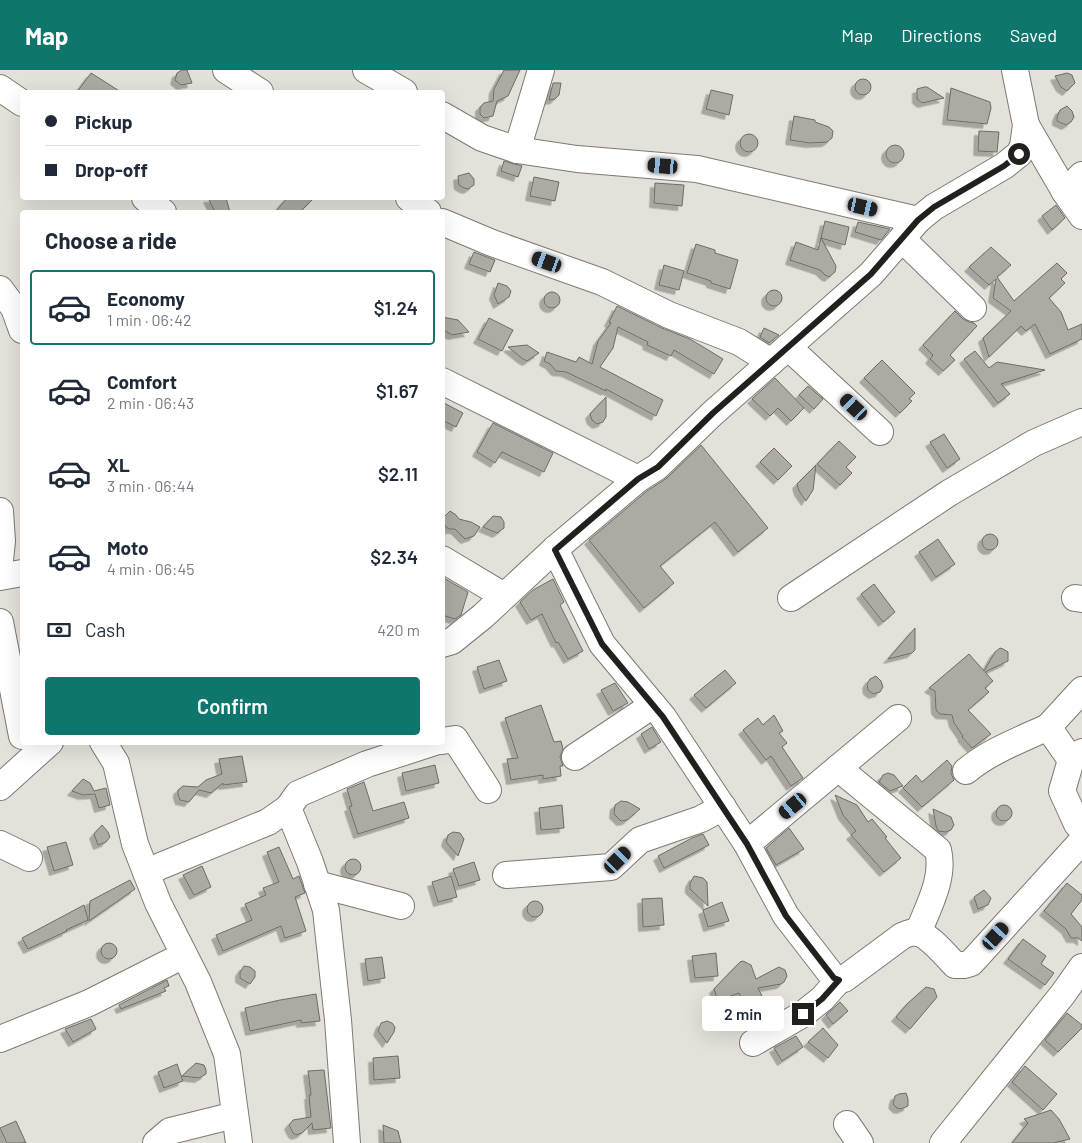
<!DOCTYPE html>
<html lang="en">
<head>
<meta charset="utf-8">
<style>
  :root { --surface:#fff; --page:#f6f6f7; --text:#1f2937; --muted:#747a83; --line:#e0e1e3; --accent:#0f766e }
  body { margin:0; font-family:Barlow,sans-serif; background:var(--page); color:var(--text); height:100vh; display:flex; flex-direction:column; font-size:19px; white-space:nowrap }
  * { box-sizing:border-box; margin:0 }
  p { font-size:16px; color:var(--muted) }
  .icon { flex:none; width:28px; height:28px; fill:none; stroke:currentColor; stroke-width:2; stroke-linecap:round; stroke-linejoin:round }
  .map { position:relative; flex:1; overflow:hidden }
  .sheet { position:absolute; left:20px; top:140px; width:425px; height:535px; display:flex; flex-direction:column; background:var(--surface); border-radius:5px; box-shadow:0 5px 20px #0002 }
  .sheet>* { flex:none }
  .guide { position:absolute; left:20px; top:20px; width:425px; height:110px; border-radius:5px; box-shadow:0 5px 20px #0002; display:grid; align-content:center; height:110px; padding:0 25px; background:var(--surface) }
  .end { position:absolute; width:22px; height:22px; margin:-11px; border:6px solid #21201d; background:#fff; box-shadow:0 0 0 2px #fff }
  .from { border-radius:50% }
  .bubble { position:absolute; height:35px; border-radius:5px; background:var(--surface); box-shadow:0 5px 20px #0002; font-size:16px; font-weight:600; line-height:35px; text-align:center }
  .car { position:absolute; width:15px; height:30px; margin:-15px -8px; border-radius:6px; box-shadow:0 0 4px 1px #0007; background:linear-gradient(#222 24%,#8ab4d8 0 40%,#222 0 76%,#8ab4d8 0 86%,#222 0) }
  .guide b { display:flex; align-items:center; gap:18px; height:48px; font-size:19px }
  .guide b+b { border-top:1px solid var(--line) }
  .guide i { width:12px; height:12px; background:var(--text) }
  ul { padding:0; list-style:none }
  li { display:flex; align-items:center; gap:15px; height:75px; margin:0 10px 8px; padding:0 15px; border:2px solid transparent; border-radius:5px }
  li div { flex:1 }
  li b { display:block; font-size:19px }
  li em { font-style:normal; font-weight:600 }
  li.current { border-color:var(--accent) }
  li>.icon { width:45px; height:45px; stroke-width:1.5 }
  h2 { padding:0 25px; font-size:22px; line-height:60px }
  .pay { display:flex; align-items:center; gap:12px; height:55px; padding:0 25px; font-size:19px }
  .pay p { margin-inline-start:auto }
  .button { display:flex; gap:10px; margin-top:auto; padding:10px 25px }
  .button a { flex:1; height:58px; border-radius:5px; background:var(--accent); color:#fff; font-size:20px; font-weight:600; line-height:58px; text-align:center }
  header { display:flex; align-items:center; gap:30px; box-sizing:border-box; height:70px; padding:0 25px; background:var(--accent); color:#fff }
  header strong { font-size:24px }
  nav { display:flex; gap:28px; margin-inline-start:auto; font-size:18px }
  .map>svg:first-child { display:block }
  .building { fill:#acaaa2; stroke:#6f6c65; filter:url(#shadow) }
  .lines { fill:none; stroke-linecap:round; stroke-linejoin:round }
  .minor-casing { stroke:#7d7a73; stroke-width:28 }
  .minor { stroke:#fff; stroke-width:26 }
  .route { stroke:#21201d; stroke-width:6 }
</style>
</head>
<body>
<header>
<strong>Map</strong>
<nav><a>Map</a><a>Directions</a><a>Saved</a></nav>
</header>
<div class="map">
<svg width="1082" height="1073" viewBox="0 0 1082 1073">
  <defs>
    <filter id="shadow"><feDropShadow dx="-4.5" dy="4.5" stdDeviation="0" flood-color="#0004"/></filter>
  </defs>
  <rect width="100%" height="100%" fill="#e3e1d9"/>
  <g class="building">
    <path d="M 182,0 L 187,0 L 192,13 L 181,15 L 175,10 L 177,3 Z"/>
    <path d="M 504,0 L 520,0 L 508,26 L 497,31 L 493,46 L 484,48 L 480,44 L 480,37 L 484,33 L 493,31 L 494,19 Z"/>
    <path d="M 91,3 L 121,22 L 77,22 Z"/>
    <path d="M 1067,3 L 1072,5 L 1075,13 L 1067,21 L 1061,17 L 1055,6 Z"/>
    <circle cx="863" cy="17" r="8"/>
    <path d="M 553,13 L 561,13 L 559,25 L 555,29 L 549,30 Z"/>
    <path d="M 924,17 L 927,17 L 944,28 L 922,33 L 917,29 L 917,19 Z"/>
    <path d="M 951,18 L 990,32 L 991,38 L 987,54 L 947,50 Z"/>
    <path d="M 711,20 L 733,25 L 729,45 L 706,39 Z"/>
    <path d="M 1067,36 L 1072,41 L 1074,47 L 1071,52 L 1066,55 L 1057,51 L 1057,47 L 1060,40 Z"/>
    <path d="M 794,46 L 815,50 L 815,52 L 829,57 L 833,61 L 832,68 L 827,72 L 810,73 L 790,70 Z"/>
    <path d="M 979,61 L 999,62 L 997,82 L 978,81 Z"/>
    <circle cx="749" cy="73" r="9"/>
    <circle cx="895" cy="84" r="9"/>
    <path d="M 504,91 L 522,96 L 518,107 L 501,101 Z"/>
    <path d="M 469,103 L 474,109 L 474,115 L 468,119 L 464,118 L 459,115 L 458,106 Z"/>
    <path d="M 534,107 L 559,112 L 555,131 L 530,126 Z"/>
    <path d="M 655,113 L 684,115 L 682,136 L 654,133 Z"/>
    <path d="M 208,128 L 226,128 L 230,142 L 215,142 Z"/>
    <path d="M 287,128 L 314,128 L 300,142 L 275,142 Z"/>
    <path d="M 1056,135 L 1065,148 L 1052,160 L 1042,146 Z"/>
    <path d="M 825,151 L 849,157 L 845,175 L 821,168 Z"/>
    <path d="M 858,152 L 890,159 L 881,170 L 855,162 Z"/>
    <path d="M 821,168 L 836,196 L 835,202 L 829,207 L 825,205 L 820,200 L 790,190 L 796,172 L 818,180 Z"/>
    <path d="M 696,174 L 715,180 L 715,183 L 738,190 L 730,219 L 711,213 L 711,211 L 687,203 Z"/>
    <path d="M 991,177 L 1011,195 L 997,207 L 1014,231 L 1057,193 L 1067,203 L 1061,209 L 1065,213 L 1049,228 L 1061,242 L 1068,260 L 1082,254 L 1082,269 L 1050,284 L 1035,254 L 1026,261 L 1021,256 L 989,287 L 983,268 L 1011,241 L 993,228 L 996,209 L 989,215 L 969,197 Z"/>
    <path d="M 474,182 L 495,190 L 490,202 L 469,194 Z"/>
    <path d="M 664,195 L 684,201 L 679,220 L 659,215 Z"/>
    <path d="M 498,213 L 507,216 L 511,221 L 509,227 L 498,234 L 494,225 Z"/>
    <circle cx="774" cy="228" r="8"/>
    <circle cx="552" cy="230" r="8"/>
    <path d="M 617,236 L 662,258 L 690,269 L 723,289 L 714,304 L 674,280 L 671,286 L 647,275 L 648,272 L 618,257 L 613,278 L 600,297 L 663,330 L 656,346 L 606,319 L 606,321 L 566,302 L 556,301 L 550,294 L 544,291 L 547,282 L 576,292 L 579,287 L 592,294 L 598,271 L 611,253 L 609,252 Z"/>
    <path d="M 955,241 L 963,249 L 969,252 L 974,253 L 977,256 L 950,285 L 955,290 L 943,301 L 930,289 L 933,285 L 923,275 Z"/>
    <path d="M 442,247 L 458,250 L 469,262 L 452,265 L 442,259 Z"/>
    <path d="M 489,248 L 513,260 L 502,281 L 478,269 Z"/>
    <path d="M 764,258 L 779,265 L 769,273 L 760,267 Z"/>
    <path d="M 527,275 L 539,283 L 527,291 L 523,289 L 508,277 Z"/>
    <path d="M 975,281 L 989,298 L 997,292 L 1045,300 L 1001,314 L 1010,324 L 998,333 L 964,289 Z"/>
    <path d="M 882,290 L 915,323 L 909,329 L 912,331 L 900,343 L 864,308 Z"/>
    <path d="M 775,308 L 804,338 L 791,351 L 778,338 L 770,346 L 752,329 Z"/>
    <path d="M 808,316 L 823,329 L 814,339 L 799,325 Z"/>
    <path d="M 606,327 L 606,347 L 603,352 L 597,354 L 592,350 L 590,344 Z"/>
    <path d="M 442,332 L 463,343 L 456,357 L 442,350 Z"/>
    <path d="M 493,353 L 553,383 L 544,402 L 502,382 L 495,393 L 477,382 Z"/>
    <path d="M 944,364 L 960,389 L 947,398 L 930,372 Z"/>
    <path d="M 839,371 L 856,387 L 846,397 L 852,403 L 840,415 L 817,394 Z"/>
    <path d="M 701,375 L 768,458 L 738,482 L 715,452 L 660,496 L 674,513 L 644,538 L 589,470 L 647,421 L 667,408 Z"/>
    <path d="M 774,378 L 792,396 L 778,410 L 760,392 Z"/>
    <path d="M 816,395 L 813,420 L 806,431 L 799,421 L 797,414 Z"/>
    <path d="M 450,441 L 456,445 L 459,449 L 471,452 L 480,457 L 474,466 L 465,469 L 455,459 L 449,459 L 445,456 L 443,448 Z"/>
    <path d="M 493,446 L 501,447 L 504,452 L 504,458 L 497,463 L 483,457 Z"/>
    <circle cx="990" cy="472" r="8"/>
    <path d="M 938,469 L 955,494 L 936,507 L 919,482 Z"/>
    <path d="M 442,507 L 468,522 L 461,545 L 455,549 L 442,545 Z"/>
    <path d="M 553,509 L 564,532 L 560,535 L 583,581 L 568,589 L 558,572 L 556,573 L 542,544 L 531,550 L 520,532 L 533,520 Z"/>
    <path d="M 874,514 L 895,542 L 883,552 L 861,524 Z"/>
    <path d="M 915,558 L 915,580 L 912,583 L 888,589 Z"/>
    <path d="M 1000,578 L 1003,579 L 1008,582 L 1008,591 L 985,602 L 993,611 L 985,618 L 989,622 L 968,640 L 991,664 L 972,678 L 962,667 L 963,666 L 954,653 L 952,645 L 940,644 L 936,640 L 935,621 L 929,618 L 969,584 L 984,601 L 995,582 Z"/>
    <path d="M 499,590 L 507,611 L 484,619 L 477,597 Z"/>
    <path d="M 725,600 L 736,613 L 706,638 L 694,625 Z"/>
    <path d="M 876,606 L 881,611 L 883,617 L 880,622 L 873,624 L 868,620 L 867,614 L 870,609 Z"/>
    <path d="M 615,613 L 628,633 L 613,641 L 601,620 Z"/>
    <path d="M 541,635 L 554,672 L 561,671 L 563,679 L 560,687 L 563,696 L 560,696 L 561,706 L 543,709 L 543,705 L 511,710 L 507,689 L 518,688 L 505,648 Z"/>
    <path d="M 774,645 L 783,661 L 779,663 L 787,673 L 782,677 L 803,708 L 791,716 L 771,686 L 766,690 L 743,660 L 758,648 L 763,655 Z"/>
    <path d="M 652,657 L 661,672 L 649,679 L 641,664 Z"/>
    <path d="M 242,686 L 247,712 L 223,715 L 223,713 L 211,723 L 199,720 L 189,732 L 180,730 L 178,724 L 178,720 L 183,716 L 198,717 L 206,710 L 222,704 L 219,689 Z"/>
    <path d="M 947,690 L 952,696 L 951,703 L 954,710 L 922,737 L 903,718 L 916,705 L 922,712 Z"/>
    <path d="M 435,695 L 439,713 L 406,721 L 402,703 Z"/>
    <path d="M 888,703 L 894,705 L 903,716 L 890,721 L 879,712 L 883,705 Z"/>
    <path d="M 83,709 L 90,713 L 94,721 L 106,718 L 110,735 L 99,738 L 95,724 L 83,725 L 72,721 Z"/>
    <path d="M 364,712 L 373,741 L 404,732 L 409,748 L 358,764 L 349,737 L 352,736 L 347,719 Z"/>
    <path d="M 835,725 L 857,735 L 868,752 L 872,749 L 887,767 L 885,768 L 901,788 L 884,802 L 851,765 L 856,761 L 843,745 Z"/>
    <path d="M 621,731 L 628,732 L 640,739 L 627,750 L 621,751 L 614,744 L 615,735 Z"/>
    <path d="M 562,735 L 564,758 L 541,760 L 539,738 Z"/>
    <circle cx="1004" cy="743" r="8"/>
    <path d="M 933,739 L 951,747 L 954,755 L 951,760 L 946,762 L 938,761 L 936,756 Z"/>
    <path d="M 102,755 L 108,762 L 110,767 L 106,772 L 98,775 L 94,764 Z"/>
    <path d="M 789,758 L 804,779 L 776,795 L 766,778 Z"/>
    <path d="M 453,762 L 460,763 L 464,769 L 458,786 L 446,772 L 448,765 Z"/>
    <path d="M 703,764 L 709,775 L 664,798 L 658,786 L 692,768 Z"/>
    <path d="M 66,772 L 73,795 L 54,801 L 47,777 Z"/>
    <path d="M 279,777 L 293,809 L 299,806 L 305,823 L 295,827 L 306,861 L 285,868 L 281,856 L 223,881 L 216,865 L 252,850 L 245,834 L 266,825 L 263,818 L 279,812 L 267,782 Z"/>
    <circle cx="353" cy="797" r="8"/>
    <path d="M 474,792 L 480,810 L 459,816 L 453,799 Z"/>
    <path d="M 202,796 L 211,817 L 194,825 L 183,805 Z"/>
    <path d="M 451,806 L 457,827 L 438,832 L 432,812 Z"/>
    <path d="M 694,806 L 703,808 L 707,812 L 708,836 L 690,819 L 690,813 Z"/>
    <path d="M 130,810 L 135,819 L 89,851 L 90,831 Z"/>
    <path d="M 1067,813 L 1082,825 L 1082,830 L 1071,844 L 1082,857 L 1082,871 L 1078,868 L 1071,868 L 1066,859 L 1044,841 Z"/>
    <path d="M 984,820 L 991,828 L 988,835 L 978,839 L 974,827 Z"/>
    <path d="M 662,828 L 664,855 L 643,857 L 642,829 Z"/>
    <circle cx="535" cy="839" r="8"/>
    <path d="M 722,832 L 729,851 L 708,857 L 703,840 Z"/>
    <path d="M 84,835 L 88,850 L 66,860 L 67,861 L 28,879 L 22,868 Z"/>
    <path d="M 1023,869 L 1046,886 L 1041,894 L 1054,903 L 1045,915 L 1008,889 Z"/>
    <circle cx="109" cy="881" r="8"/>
    <path d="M 716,883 L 718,906 L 695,908 L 692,886 Z"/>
    <path d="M 382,887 L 385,908 L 368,911 L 365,889 Z"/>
    <path d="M 743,891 L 751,895 L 756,909 L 779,897 L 785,900 L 787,906 L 784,912 L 781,914 L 758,918 L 765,932 L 749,941 L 739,923 L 718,931 L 714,919 L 740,892 Z"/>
    <path d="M 244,896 L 250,897 L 255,901 L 255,907 L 250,914 L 240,908 L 240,902 Z"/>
    <path d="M 167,910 L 169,916 L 164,918 L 166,921 L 121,939 L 119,935 Z"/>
    <path d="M 926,917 L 934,919 L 937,927 L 910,959 L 896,947 L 907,934 Z"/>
    <path d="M 316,924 L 320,951 L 301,953 L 301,950 L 250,961 L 245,938 L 280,930 Z"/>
    <path d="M 840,932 L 848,941 L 833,954 L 826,945 Z"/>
    <path d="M 1067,943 L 1082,955 L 1082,958 L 1058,982 L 1045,970 Z"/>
    <path d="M 91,949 L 96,959 L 73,972 L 65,959 Z"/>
    <path d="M 387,951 L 392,953 L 395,957 L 394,962 L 387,973 L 378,961 L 381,953 Z"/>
    <path d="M 823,958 L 838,975 L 828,988 L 808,972 Z"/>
    <path d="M 796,966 L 803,977 L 782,991 L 774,978 Z"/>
    <path d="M 398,986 L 400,1008 L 374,1010 L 373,988 Z"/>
    <path d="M 196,993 L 204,995 L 206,1000 L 206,1004 L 199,1008 L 182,1006 Z"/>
    <path d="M 177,994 L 183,1011 L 164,1018 L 158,1002 Z"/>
    <path d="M 1025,996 L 1057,1024 L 1043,1040 L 1012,1012 Z"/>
    <path d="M 324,1000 L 331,1058 L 313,1060 L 312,1053 L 302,1063 L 296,1065 L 293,1063 L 289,1055 L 293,1050 L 311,1047 L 309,1025 L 311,1025 L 308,1001 Z"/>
    <path d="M 906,1023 L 908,1029 L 908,1036 L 901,1039 L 897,1038 L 893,1034 L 895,1026 L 899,1024 Z"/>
    <path d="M 1051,1040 L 1059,1049 L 1070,1069 L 1053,1073 L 1012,1073 L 1028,1053 L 1024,1049 Z"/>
    <path d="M 16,1051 L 26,1073 L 7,1073 L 0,1058 Z"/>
    <path d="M 383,1055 L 398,1061 L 401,1073 L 384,1073 Z"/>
  </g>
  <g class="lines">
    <g class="minor-casing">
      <g id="minor">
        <path d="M 226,0 L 260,22"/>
        <path d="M 366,0 L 404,22"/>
        <path d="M 0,18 L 22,33"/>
        <path d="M 442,45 L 482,68 L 517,80 L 577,89 L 697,99 L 918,150"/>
        <path d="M 1026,55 L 1065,122 L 1082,146"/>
        <path d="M 517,80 L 541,0"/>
        <path d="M 1065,122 L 1082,105"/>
        <path d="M 145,128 L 163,142"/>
        <path d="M 409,128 L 428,142"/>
        <path d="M 442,152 L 492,173 L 602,212 L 669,245 L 739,272 L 771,292"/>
        <path d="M 902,169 L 973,238"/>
        <path d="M 0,219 L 14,238 L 22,260"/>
        <path d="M 788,277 L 880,362"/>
        <path d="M 442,311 L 638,409"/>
        <path d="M 0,441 L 2,471 L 0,490"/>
        <path d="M 555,479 L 602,574 L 663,647 L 747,774 L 786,846 L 834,908 L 839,910 L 844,909 L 902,866 C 907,864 913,861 918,863 C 930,866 946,886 955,895 L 964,895 L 971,893 L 1082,771"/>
        <path d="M 442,489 L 504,526"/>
        <path d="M 0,507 L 22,503"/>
        <path d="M 791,528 L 949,423 L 1034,373 L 1082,352"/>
        <path d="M 1075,528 L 1082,529"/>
        <path d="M 0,552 L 22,666"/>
        <path d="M 442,574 L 452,571 L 483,546 L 555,479 L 638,409 L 657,397 L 713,343 L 871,204 L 918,150 L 934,137 L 1004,96 L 1019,84 L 1023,76 L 1026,55 L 1015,0"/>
        <path d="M 1048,657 L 1082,620"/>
        <path d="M 442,671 L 455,669 L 488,720"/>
        <path d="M 103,672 L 116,693 L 135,774 L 158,833 L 198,912 L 227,984 L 239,1073"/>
        <path d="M 1082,682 L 1071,690 L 1062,721 L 1077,754 L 1082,759"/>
        <path d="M 575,687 L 653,635"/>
        <path d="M 838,698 L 938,780 C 945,808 928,837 918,863"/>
        <path d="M 966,701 C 990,681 1020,670 1048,657 L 1071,690"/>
        <path d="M 0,717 L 50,672"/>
        <path d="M 288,738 L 298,724 L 367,694 L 435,672"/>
        <path d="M 0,774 L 29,788"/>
        <path d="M 747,774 L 898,648"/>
        <path d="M 146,802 L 268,752 L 288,738 L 310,792 L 326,840 L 338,950 L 347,1073"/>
        <path d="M 506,805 L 611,797 L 640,770 L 701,749 L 723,737"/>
        <path d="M 317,814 L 401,836"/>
        <path d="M 0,969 L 89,933 L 184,885"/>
        <path d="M 753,973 L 803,944 L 822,929 L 839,910"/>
        <path d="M 847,1054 L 860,1073"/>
        <path d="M 156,1073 L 170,1061 L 235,1045"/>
        <path d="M 943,1073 L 1063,924 L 1082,897"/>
      </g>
    </g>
    <use href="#minor" class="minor"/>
  </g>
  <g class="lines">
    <path class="route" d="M 803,944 L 822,929 L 839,910 L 834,908 L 786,846 L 747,774 L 663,647 L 602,574 L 555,480 L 638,409 L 658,397 L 713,343 L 871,204 L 918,150 L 934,137 L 1004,96 L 1019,84"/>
  </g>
</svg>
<i class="end from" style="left:1019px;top:84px"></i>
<i class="end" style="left:803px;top:944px"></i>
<div class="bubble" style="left:702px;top:926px;width:82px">2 min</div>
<i class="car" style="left:663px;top:96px;rotate:275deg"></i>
<i class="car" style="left:863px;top:137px;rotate:103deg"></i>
<i class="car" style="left:547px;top:192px;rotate:290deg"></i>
<i class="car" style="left:854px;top:337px;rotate:313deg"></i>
<i class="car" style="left:793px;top:736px;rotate:230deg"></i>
<i class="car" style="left:618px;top:790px;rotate:45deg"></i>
<i class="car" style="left:996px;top:866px;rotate:42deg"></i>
<div class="guide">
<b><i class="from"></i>Pickup</b>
<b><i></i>Drop-off</b>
</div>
<section class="sheet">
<h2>Choose a ride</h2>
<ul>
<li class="current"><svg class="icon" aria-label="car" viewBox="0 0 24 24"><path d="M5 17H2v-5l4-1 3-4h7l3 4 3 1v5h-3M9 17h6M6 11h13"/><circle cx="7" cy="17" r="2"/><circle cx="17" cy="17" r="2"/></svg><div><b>Economy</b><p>1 min · 06:42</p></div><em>$1.24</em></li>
<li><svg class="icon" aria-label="car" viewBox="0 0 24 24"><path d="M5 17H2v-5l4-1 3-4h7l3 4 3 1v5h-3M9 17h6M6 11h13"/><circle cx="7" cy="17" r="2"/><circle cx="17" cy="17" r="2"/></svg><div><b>Comfort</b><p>2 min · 06:43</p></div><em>$1.67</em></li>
<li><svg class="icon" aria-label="car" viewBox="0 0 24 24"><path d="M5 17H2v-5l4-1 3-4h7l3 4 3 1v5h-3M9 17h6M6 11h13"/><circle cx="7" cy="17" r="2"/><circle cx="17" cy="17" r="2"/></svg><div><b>XL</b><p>3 min · 06:44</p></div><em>$2.11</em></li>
<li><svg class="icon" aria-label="car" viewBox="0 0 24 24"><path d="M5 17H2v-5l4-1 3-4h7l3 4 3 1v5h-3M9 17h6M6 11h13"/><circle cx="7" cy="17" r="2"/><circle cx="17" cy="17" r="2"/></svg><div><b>Moto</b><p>4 min · 06:45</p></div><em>$2.34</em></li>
</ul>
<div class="pay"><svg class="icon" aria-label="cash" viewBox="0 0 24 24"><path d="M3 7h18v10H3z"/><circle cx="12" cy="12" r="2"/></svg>Cash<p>420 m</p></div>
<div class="button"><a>Confirm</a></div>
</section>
</div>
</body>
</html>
